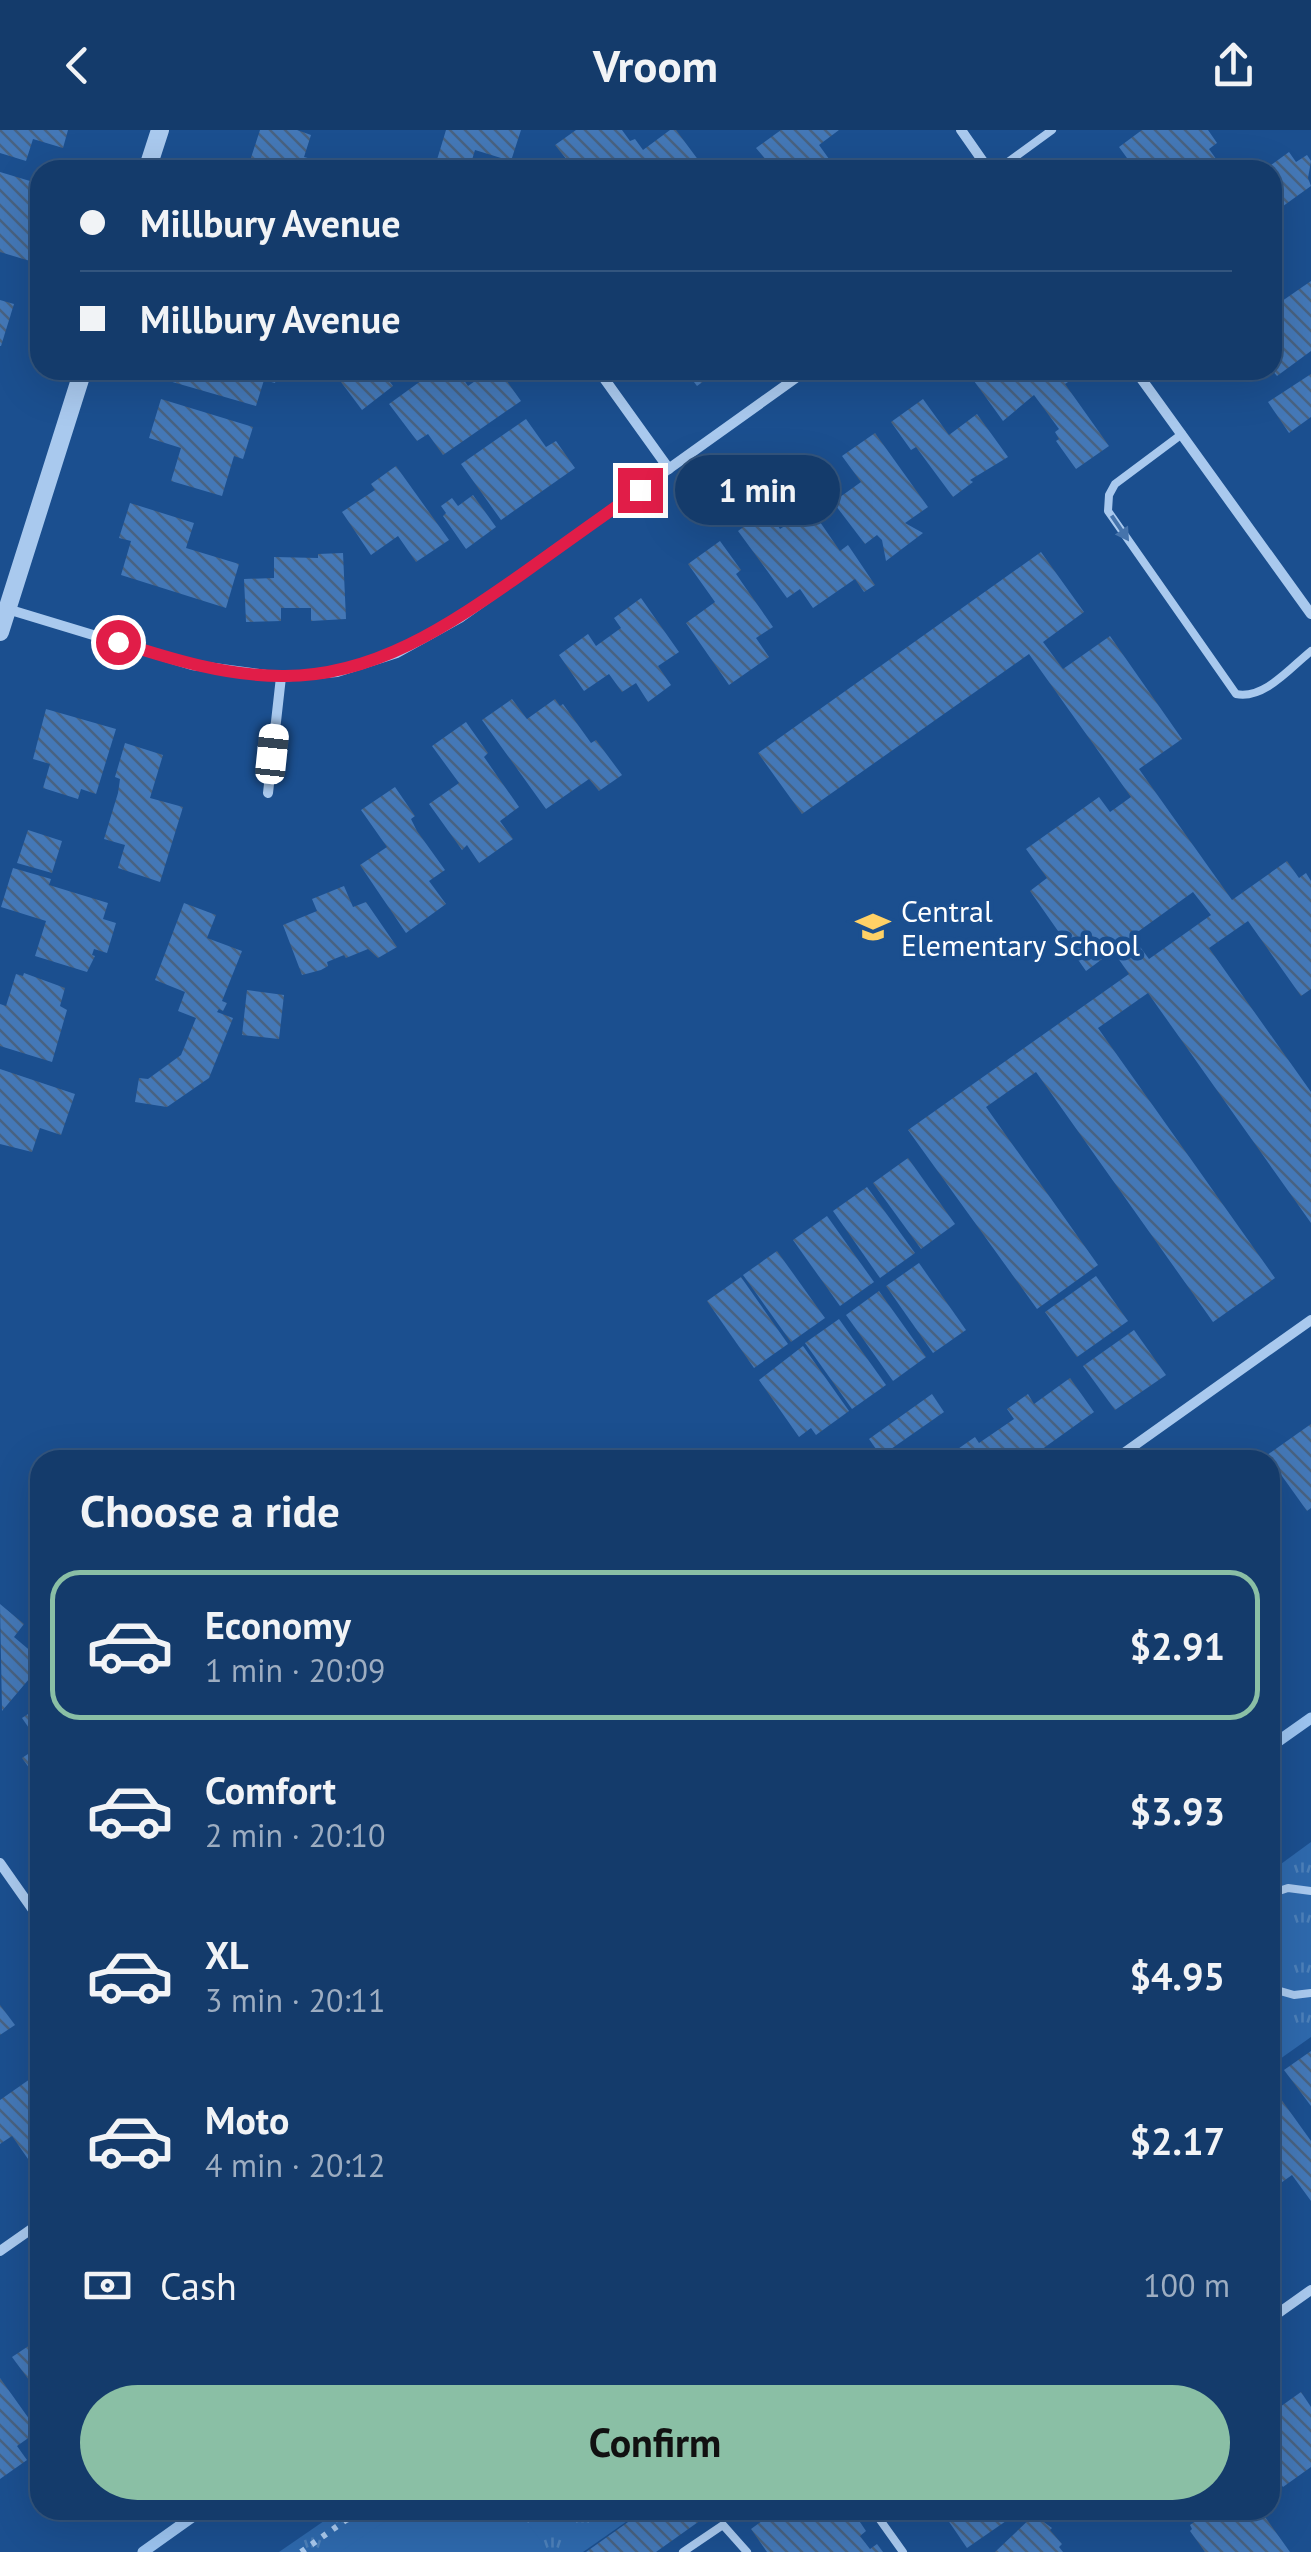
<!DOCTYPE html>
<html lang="en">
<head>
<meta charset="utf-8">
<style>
  :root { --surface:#143b6b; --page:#1d4271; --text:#f1f3f6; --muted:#9dadc1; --line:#33557e; --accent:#8abfa5 }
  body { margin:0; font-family:"PT Sans",sans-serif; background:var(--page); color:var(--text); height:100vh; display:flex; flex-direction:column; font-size:38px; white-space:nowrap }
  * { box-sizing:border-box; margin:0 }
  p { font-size:32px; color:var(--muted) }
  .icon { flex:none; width:55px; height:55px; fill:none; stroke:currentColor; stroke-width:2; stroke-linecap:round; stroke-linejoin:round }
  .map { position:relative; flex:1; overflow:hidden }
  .side { position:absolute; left:30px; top:1320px; width:1250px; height:1070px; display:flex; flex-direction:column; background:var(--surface); border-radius:30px; box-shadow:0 10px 40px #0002,0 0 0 2px var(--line) }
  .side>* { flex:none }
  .banner { position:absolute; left:30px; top:30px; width:1252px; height:220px; border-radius:30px; box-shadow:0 10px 40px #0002,0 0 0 2px var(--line); display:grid; align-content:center; height:220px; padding:0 50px; background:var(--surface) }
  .end { position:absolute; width:45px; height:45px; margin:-22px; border:12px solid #e11d48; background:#fff; box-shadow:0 0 0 5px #fff }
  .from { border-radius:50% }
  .bubble { position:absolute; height:70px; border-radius:35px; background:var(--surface); box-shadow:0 10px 40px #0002,0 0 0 2px var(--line); font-size:32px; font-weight:700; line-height:70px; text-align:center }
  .car { position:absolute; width:30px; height:60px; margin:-30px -15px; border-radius:12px; box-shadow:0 0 8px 2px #0007; background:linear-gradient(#fff 24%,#345 0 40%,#fff 0 76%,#345 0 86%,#fff 0) }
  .banner b { display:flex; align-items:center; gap:35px; height:95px; font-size:38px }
  .banner b+b { border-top:2px solid var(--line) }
  .banner i { width:25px; height:25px; background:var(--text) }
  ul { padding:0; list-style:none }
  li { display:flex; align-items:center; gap:30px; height:150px; margin:0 20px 15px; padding:0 30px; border:5px solid transparent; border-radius:30px }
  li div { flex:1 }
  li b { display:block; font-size:38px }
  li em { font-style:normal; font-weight:700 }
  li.on { border-color:var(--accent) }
  li>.icon { width:90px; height:90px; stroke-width:1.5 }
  h2 { padding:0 50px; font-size:45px; line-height:120px }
  .pay { display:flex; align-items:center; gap:25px; height:110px; padding:0 50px; font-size:38px }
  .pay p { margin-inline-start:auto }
  .primary-button { display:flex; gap:20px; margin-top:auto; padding:20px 50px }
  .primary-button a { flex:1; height:115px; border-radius:60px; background:var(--accent); color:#111; font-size:40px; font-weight:700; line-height:115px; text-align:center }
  header { display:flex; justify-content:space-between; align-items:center; height:130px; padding:0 50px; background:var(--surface); font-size:45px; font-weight:700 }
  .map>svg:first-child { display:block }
  .grass { fill:url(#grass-tufts) }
  .garden { fill:#2e69ad }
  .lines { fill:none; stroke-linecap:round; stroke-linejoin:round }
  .stream { stroke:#9cc4f0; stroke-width:11 }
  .building { fill:url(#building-back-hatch); fill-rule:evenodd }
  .path { stroke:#a9c9ee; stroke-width:6; stroke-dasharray:5 8; stroke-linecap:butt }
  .service { stroke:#a9c9ee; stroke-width:8 }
  .minor { stroke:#a9c9ee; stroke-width:10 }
  .tertiary { stroke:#a9c9ee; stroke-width:18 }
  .oneway { fill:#4674ac }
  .route { stroke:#e11d48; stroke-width:12 }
  .labels { text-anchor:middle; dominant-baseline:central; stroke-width:9; stroke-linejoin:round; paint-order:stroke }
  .poi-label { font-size:30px; fill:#fff; stroke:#1b4f8f; text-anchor:start }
</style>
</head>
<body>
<header><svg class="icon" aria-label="back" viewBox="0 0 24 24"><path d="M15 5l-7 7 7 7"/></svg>Vroom<svg class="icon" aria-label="share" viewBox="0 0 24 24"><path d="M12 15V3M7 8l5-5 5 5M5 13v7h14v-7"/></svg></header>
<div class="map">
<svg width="1311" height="2422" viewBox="0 0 1311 2422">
  <defs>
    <pattern id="grass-tufts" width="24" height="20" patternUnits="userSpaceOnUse" patternTransform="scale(2.5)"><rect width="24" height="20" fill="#2e69ad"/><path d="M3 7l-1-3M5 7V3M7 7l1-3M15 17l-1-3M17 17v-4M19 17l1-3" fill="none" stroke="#4d80b9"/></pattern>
    <pattern id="building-back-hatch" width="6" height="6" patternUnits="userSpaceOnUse" patternTransform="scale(2.5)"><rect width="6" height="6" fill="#4478b7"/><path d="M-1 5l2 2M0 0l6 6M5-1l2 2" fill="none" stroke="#486282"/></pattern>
  </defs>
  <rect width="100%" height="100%" fill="#1b4f8f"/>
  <g class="grass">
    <path d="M 1311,1712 L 1311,1907 L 1270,1936 L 1270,1742 Z"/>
    <path d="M 340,2380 L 643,2380 L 583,2422 L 279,2422 Z"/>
  </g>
  <path class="garden" d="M 402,2380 L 518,2380 L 549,2422 L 340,2422 Z"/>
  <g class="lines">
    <g class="stream">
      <path d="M 1270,1617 L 1311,1588"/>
      <path d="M 143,2422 L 202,2380"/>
    </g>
  </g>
  <g class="building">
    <path d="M 0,0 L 68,0 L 63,18 L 33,9 L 26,31 L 0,23 Z"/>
    <path d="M 260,0 L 297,0 L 311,5 L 304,27 L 322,32 L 321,36 L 331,40 L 247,40 Z"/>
    <path d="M 446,0 L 521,0 L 511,31 L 475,20 L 469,40 L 436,33 Z"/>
    <path d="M 576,0 L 622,0 L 630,11 L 635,9 L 643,20 L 670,0 L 676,0 L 699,31 L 686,40 L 562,40 L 559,35 L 567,30 L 555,15 Z"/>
    <path d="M 781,0 L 839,0 L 819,15 L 837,40 L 764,40 L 760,35 L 766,30 L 756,18 Z"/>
    <path d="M 1142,0 L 1208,0 L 1217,13 L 1209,19 L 1224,40 L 1124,40 L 1119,34 L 1127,28 L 1119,17 Z"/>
    <path d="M 1289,22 L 1296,32 L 1307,25 L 1311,31 L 1308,48 L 1311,56 L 1272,84 L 1272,40 L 1264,40 Z"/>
    <path d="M 0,42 L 40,54 L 40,97 L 30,131 L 0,122 Z"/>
    <path d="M 1311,151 L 1311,221 L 1277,246 L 1272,240 L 1272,178 Z"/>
    <path d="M 0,170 L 14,174 L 1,216 L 0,216 Z"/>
    <path d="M 172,240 L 279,240 L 275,253 L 264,250 L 256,276 L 169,251 Z"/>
    <path d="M 336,240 L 381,240 L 393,256 L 362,280 L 341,252 L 344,250 Z"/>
    <path d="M 436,240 L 457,240 L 468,256 L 491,240 L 499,240 L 521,271 L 443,325 L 428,304 L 417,311 L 389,274 Z"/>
    <path d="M 685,240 L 719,240 L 697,256 Z"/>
    <path d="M 966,240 L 1052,240 L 1057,247 L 1065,241 L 1071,250 L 1065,254 L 1109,316 L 1076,339 L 1056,311 L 1059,309 L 1055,302 L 1059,299 L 1034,265 L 1003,291 Z"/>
    <path d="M 1311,244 L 1311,287 L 1289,303 L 1268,272 Z"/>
    <path d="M 161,269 L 253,297 L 243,329 L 234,326 L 222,366 L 171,351 L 181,318 L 149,308 Z"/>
    <path d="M 923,269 L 949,305 L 977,284 L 1008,327 L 970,350 L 973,352 L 953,367 L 916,317 L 911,320 L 891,292 Z"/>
    <path d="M 526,289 L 546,317 L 556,311 L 575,338 L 501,390 L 461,334 Z"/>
    <path d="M 875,303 L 928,377 L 905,393 L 923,403 L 886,431 L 882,410 L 877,405 L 865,414 L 833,372 L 861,352 L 842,326 Z"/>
    <path d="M 396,336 L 449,410 L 416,432 L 398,406 L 371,425 L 342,382 L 375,360 L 371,354 Z"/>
    <path d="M 473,365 L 496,397 L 466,419 L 443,386 L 446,383 L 441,376 L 452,368 L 458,376 Z"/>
    <path d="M 130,373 L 194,393 L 186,418 L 239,434 L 226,478 L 121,445 L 131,411 L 119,408 Z"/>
    <path d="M 811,379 L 840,421 L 848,415 L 875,455 L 864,462 L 855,449 L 813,478 L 800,459 L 787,468 L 738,401 L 767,380 L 780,399 Z"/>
    <path d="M 720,411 L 741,440 L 736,444 L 773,497 L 756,508 L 769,527 L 729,555 L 686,493 L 715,472 L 688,434 Z"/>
    <path d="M 1041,422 L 1084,482 L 1043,512 L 1063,539 L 1110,506 L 1182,609 L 1139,639 L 1232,770 L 1287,731 L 1299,748 L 1306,743 L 1311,751 L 1311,859 L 1301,866 L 1248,791 L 1209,818 L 1311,962 L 1311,1093 L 1148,863 L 1098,898 L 1275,1148 L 1213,1192 L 1036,942 L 986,977 L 1098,1135 L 1037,1179 L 908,1000 L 1129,844 L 1113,821 L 1086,841 L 1030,761 L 1047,748 L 1026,719 L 1099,667 L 1110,682 L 1131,667 L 1029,524 L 802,684 L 758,623 ZM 1193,762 L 1211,785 L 1149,829 L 1132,806 Z"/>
    <path d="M 343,423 L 346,489 L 311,491 L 311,478 L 281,478 L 281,491 L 246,492 L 244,449 L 274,448 L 274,427 L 318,428 L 318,424 Z"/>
    <path d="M 641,468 L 679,522 L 658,536 L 671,555 L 648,572 L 636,553 L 622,562 L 609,544 L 584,561 L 559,525 L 588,504 L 596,516 L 621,498 L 614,488 Z"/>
    <path d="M 512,569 L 527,589 L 555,569 L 560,576 L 563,574 L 591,613 L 596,610 L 622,645 L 599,661 L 589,649 L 546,679 L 482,590 Z"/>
    <path d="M 46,579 L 116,599 L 96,664 L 81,659 L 78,669 L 43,658 L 50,634 L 33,629 Z"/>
    <path d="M 466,592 L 488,623 L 484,627 L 519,677 L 500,691 L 513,709 L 479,733 L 467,715 L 462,720 L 429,674 L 459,653 L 432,616 Z"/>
    <path d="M 125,613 L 163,625 L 150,668 L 183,677 L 160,752 L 118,738 L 125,715 L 104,709 L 118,663 L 120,649 L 115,647 Z"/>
    <path d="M 395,657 L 415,686 L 411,689 L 417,701 L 445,740 L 429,751 L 446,774 L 406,803 L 360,735 L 387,717 L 361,680 Z"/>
    <path d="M 28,700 L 62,711 L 52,743 L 17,733 Z"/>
    <path d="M 13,738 L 51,749 L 49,755 L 108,773 L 103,789 L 116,793 L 107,823 L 94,819 L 92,825 L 95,826 L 87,842 L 35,826 L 46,791 L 1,777 Z"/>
    <path d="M 344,756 L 353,777 L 366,772 L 397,817 L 378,828 L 368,819 L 346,828 L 344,825 L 327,832 L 328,836 L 321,840 L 302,845 L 283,795 L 317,781 L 312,769 Z"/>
    <path d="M 184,773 L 216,785 L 207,808 L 242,821 L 222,871 L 227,873 L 223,881 L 219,879 L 217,882 L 233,888 L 209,948 L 167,977 L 135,972 L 139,948 L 148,949 L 181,925 L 196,888 L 178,881 L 185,862 L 155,850 Z"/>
    <path d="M 24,843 L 65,858 L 60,876 L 67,880 L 52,932 L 0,916 L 0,874 L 6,876 L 16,844 L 23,846 Z"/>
    <path d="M 247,860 L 284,865 L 279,909 L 242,905 Z"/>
    <path d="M 0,939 L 75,964 L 61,1005 L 40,998 L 32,1022 L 0,1014 Z"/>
    <path d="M 908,1028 L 955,1094 L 921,1119 L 873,1053 Z"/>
    <path d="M 867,1057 L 915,1123 L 880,1148 L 833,1081 Z"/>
    <path d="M 827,1086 L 874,1152 L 840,1176 L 793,1110 Z"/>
    <path d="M 777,1121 L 825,1188 L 791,1212 L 743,1145 Z"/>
    <path d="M 919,1133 L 966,1200 L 933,1223 L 886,1156 Z"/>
    <path d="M 1096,1146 L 1128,1191 L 1077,1227 L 1045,1182 Z"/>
    <path d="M 741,1147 L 788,1214 L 754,1238 L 707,1171 Z"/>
    <path d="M 879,1161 L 926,1227 L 893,1251 L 846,1185 Z"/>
    <path d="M 839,1189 L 886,1255 L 852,1279 L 805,1213 Z"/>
    <path d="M 1134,1200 L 1166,1245 L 1115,1280 L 1083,1236 Z"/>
    <path d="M 803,1216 L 849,1281 L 816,1305 L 811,1298 L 799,1307 L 759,1250 Z"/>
    <path d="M 1070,1248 L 1094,1282 L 1027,1330 L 942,1330 L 975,1307 L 979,1313 L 1014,1289 L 1007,1279 L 1028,1264 L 1034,1274 Z"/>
    <path d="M 932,1264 L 944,1282 L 881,1326 L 869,1309 Z"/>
    <path d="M 1311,1294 L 1311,1378 L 1307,1381 L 1267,1325 Z"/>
    <path d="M 0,1474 L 24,1494 L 14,1507 L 40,1529 L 40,1536 L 2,1581 Z"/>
    <path d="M 40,1576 L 40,1614 L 22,1588 Z"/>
    <path d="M 40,1616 L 40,1653 L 22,1628 Z"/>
    <path d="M 0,1875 L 15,1895 L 0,1905 Z"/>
    <path d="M 1311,1921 L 1311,1976 L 1284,1940 Z"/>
    <path d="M 40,1942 L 40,2035 L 35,2039 L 12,2006 L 0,2014 L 0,1970 Z"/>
    <path d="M 1273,1958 L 1311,2011 L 1311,2071 L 1292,2045 L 1278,2055 L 1275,2050 L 1270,2054 L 1270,1960 Z"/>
    <path d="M 30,2215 L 38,2225 L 40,2223 L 40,2265 L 12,2227 Z"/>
    <path d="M 0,2248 L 37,2300 L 40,2298 L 40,2312 L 34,2304 L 17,2316 L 27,2330 L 0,2349 Z"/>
    <path d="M 1301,2262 L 1311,2277 L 1311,2337 L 1283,2357 L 1270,2338 L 1270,2284 Z"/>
    <path d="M 645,2380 L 715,2380 L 656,2422 L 586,2422 Z"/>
    <path d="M 777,2380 L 783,2386 L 792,2380 L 852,2380 L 866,2401 L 860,2406 L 870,2419 L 877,2414 L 883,2422 L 767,2422 L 751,2399 Z"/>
    <path d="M 941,2380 L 1022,2380 L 967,2418 Z"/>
    <path d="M 1213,2380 L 1260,2380 L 1290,2422 L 1205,2422 L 1190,2401 L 1192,2399 L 1190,2395 L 1208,2382 L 1211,2387 L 1215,2383 Z"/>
    <path d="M 1034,2385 L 1052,2398 L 1050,2400 L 1062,2414 L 1059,2417 L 1063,2422 L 995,2422 Z"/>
  </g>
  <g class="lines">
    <path class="path" d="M 301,2422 L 360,2380"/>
    <g class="service">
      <path d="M 997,40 L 1052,0"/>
      <path d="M 1182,304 L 1115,354 L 1109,365 L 1108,381 L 1236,564 C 1264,570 1291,537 1311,521"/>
      <path d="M 1270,1764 L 1288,1758 L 1311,1761"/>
      <path d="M 1270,1858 L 1294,1865 L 1311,1863"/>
      <path d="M 873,2380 L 903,2422"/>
      <path d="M 683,2422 L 723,2395 L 747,2422"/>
    </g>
    <g class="minor">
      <path d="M 961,0 L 989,40"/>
      <path d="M 598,240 L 669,339"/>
      <path d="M 1135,240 L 1311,484"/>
      <path d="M 4,478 L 192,535 L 281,547 L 337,542 L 397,523 L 460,488 L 807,240"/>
      <path d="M 268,663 L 281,547"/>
      <path d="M 1114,1330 L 1311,1190"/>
      <path d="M 0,1733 L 40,1790"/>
      <path d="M 0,2121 L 40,2093"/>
      <path d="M 1270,2189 L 1311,2160"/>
    </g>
    <g class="tertiary">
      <path d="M 147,40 L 160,0"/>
      <path d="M 0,502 L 83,240"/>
    </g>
  </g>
  <defs><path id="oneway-solid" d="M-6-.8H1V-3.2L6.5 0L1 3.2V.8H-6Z" transform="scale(2.5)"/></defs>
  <use class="oneway" href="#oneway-solid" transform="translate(1120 398) rotate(56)"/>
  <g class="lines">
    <path class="route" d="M 118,512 C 171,529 226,546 282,546 C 374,547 449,495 522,444 C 561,416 600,388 640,360"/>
  </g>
  <defs>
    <g id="school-bare" transform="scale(2.7)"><path d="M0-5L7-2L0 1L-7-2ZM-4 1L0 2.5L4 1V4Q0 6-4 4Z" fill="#ffd166" stroke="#1b4f8f" stroke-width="2.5" paint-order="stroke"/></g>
  </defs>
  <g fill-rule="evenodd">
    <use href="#school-bare" x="873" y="797"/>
  </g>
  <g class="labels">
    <g class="poi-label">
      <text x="901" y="780">Central<tspan x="901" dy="34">Elementary School</tspan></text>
    </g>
  </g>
</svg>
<i class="end from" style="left:118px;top:512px"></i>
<i class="end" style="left:640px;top:360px"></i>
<div class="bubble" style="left:675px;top:325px;width:165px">1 min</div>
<i class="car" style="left:272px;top:624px;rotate:6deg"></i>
<div class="banner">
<b><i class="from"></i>Millbury Avenue</b>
<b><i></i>Millbury Avenue</b>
</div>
<section class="side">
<h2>Choose a ride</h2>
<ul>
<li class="on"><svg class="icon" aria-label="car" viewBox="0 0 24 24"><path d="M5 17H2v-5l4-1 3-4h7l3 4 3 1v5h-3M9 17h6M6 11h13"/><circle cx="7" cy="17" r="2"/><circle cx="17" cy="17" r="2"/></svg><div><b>Economy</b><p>1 min · 20:09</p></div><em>$2.91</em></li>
<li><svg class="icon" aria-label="car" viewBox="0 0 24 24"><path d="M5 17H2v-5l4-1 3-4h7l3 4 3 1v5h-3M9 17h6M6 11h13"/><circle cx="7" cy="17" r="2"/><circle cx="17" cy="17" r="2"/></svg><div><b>Comfort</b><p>2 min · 20:10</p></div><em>$3.93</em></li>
<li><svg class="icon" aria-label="car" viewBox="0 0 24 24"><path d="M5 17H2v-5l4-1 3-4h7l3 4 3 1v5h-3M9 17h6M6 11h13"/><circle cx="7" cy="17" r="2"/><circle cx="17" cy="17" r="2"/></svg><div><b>XL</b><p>3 min · 20:11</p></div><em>$4.95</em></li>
<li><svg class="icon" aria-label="car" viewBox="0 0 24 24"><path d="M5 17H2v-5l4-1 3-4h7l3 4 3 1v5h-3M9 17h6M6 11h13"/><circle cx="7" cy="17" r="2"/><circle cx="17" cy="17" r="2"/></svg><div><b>Moto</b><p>4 min · 20:12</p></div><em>$2.17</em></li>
</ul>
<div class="pay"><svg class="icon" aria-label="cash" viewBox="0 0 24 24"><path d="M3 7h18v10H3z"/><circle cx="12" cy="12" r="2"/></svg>Cash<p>100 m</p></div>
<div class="primary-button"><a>Confirm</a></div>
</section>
</div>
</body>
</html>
